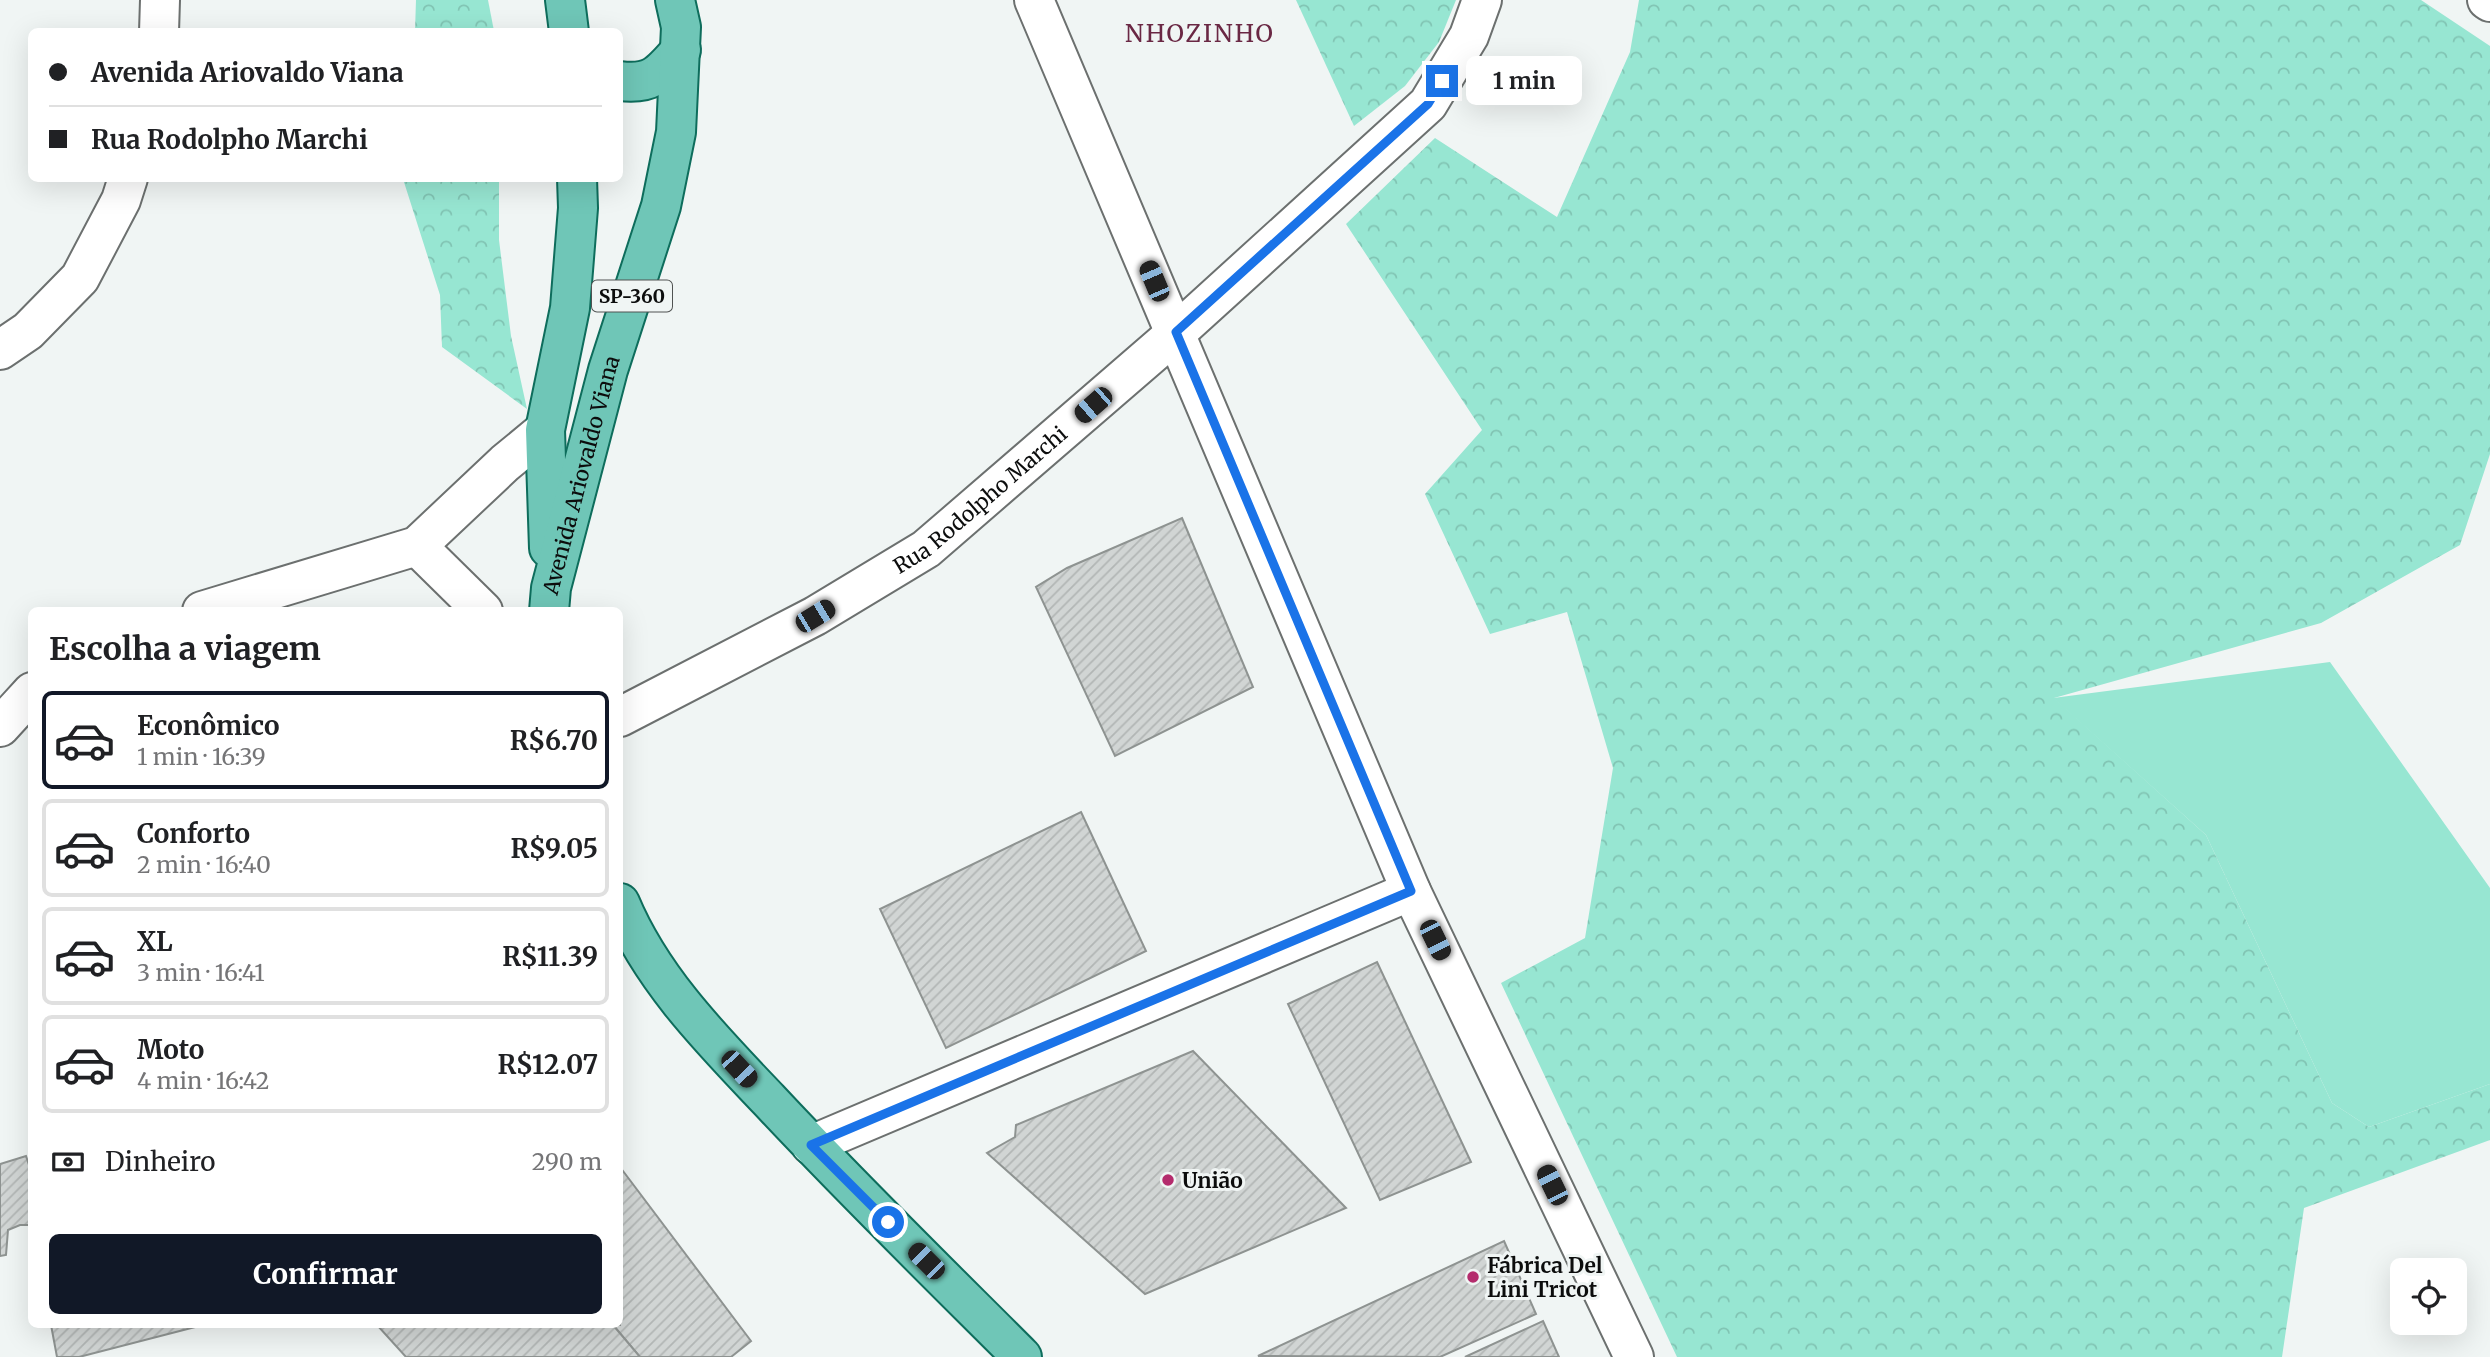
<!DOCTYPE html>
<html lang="pt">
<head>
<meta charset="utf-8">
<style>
  :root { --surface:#fff; --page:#f2f2f2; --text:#202124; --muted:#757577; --line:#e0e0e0; --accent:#111827 }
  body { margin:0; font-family:Merriweather,serif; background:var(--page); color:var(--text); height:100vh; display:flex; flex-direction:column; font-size:26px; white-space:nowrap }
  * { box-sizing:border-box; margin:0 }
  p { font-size:23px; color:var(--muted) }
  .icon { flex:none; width:38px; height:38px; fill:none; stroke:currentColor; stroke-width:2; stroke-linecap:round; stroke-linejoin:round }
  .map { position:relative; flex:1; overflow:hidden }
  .side { position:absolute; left:28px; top:607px; width:595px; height:721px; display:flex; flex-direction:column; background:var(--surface); border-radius:10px; box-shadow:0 7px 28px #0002 }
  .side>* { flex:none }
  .guide { position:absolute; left:28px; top:28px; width:595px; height:154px; border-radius:10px; box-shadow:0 7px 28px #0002; display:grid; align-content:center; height:154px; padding:0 21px; background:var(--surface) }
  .controls { position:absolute; left:2390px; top:1258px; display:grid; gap:14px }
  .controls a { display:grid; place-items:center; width:77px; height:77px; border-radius:10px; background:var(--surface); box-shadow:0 7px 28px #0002; font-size:35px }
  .end { position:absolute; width:32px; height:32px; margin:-16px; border:9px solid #1a73e8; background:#fff; box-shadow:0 0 0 4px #fff }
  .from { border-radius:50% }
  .bubble { position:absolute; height:49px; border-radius:10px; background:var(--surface); box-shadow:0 7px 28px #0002; font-size:23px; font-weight:700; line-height:49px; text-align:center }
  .car { position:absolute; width:21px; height:42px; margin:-21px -10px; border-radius:9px; box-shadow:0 0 5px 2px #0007; background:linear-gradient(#222 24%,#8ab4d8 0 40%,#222 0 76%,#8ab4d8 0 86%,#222 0) }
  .guide b { display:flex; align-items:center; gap:24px; height:66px; font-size:26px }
  .guide b+b { border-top:2px solid var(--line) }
  .guide i { width:18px; height:18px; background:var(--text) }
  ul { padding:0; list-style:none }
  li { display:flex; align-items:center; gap:21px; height:98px; margin:0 14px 10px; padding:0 7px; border:4px solid var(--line); border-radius:10px }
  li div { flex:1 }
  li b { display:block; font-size:26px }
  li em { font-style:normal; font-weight:700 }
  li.selected { border-color:var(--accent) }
  li>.icon { width:63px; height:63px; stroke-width:1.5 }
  h2 { padding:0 21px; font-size:32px; line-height:84px }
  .pay { display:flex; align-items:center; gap:18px; height:77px; padding:0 21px; font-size:26px }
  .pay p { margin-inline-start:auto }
  .cta { display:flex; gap:14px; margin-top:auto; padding:14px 21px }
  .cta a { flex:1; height:80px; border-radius:10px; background:var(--accent); color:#fff; font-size:28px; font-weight:700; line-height:80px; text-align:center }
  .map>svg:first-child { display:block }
  .grass { fill:#97e6d2 }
  .forest { fill:url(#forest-crowns) }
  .building { fill:url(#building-hatch); stroke:#8e9391; stroke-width:2 }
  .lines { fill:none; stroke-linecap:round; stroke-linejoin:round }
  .minor-casing { stroke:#6c706f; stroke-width:42 }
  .primary-casing { stroke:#0e6d5c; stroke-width:42 }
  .minor { stroke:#fff; stroke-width:38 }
  .primary { stroke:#6fc6b7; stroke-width:38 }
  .route { stroke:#1a73e8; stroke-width:9 }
  .poi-dot { fill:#b42c6d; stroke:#f0f5f4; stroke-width:2.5 }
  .labels { text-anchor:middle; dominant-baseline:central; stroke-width:6; stroke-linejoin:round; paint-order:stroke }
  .shield { fill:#f0f5f4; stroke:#505352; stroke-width:2 }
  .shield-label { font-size:19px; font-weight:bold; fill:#0c0d0d }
  .street-label { font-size:21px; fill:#0c0d0d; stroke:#f0f5f4 }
  .poi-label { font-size:21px; font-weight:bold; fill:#0c0d0d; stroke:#f0f5f4; text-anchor:start }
  .quarter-label { font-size:24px; letter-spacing:2px; fill:#6a2844; stroke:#f0f5f4 }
</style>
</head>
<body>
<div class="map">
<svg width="2490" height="1357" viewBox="0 0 2490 1357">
  <defs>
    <pattern id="forest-crowns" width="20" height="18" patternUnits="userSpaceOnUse" patternTransform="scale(1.75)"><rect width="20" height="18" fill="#97e6d2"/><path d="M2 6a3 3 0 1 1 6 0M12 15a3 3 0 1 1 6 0" fill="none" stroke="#81c4b3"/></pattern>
    <pattern id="building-hatch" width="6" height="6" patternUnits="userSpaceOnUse" patternTransform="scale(1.75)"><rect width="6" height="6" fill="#d1d5d4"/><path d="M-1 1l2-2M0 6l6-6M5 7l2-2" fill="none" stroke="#b2b6b5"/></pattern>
  </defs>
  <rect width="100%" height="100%" fill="#f0f5f4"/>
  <path class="grass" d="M 2330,662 L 2490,888 L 2490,1084 L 2369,1127 L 2332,1103 L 2206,835 L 2053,698 Z"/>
  <g class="forest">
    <path d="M 416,0 L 488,0 L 494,31 L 415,31 Z"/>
    <path d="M 1296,0 L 1456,0 L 1439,42 L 1405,86 L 1354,126 Z"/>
    <path d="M 1639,0 L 2421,0 L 2490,46 L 2490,454 L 2460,545 L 2321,623 L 2054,698 L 2206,835 L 2332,1103 L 2369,1127 L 2490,1084 L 2490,1140 L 2304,1208 L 2282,1357 L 1677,1357 L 1501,983 L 1585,938 L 1613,768 L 1567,612 L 1490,634 L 1425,494 L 1482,430 L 1346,224 L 1435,138 L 1557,217 L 1630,52 Z"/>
    <path d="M 403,179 L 499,179 L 499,240 L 511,336 L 527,409 L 442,347 L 440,295 Z"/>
  </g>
  <g class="building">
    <path d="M 1182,518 L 1253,687 L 1115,756 L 1036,587 L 1067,568 Z"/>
    <path d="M 1081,812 L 1146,951 L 946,1048 L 880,909 Z"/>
    <path d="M 1377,962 L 1471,1162 L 1380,1200 L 1288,1004 Z"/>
    <path d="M 1193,1051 L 1346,1208 L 1145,1294 L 987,1153 L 1015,1137 L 1016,1125 Z"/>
    <path d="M 26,1156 L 32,1174 L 32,1225 L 20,1225 L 8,1230 L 6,1255 L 0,1256 L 0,1164 Z"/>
    <path d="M 620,1167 L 751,1341 L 731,1357 L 640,1357 L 613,1325 L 620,1325 Z"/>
    <path d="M 1504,1241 L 1536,1314 L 1440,1357 L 1258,1356 Z"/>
    <path d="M 1543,1321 L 1559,1357 L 1465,1357 Z"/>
    <path d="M 51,1325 L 203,1325 L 79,1357 L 57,1357 Z"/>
    <path d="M 377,1325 L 613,1325 L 640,1357 L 406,1357 Z"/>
  </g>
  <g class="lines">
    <g class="minor-casing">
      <g id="minor">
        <path d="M 1034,0 L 1411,891 L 1634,1357"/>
        <path d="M 2487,0 L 2490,2"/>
        <path d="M 159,32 L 160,0"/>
        <path d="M 0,350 L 28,331 L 80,278 L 121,200 L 128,178"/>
        <path d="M 417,546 L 483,611"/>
        <path d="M 202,611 L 417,546 L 505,463 L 545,430"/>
        <path id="s1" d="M 620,717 L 815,616 L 926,549 L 1176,333 L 1428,104 L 1469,36 L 1482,0"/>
        <path d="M 0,727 L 32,692"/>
        <path d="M 811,1145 L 1411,891"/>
      </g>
    </g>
    <g class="primary-casing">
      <g id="primary">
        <path d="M 565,0 L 569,32"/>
        <path d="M 620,81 C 652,85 660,74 681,50"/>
        <path d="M 549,548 L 545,430 L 570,308 L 578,208 L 577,178"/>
        <path id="s2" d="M 549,611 L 551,588 L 608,370 L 661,206 L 676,132 L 681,27 L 675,0"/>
        <path d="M 620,903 C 652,980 713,1041 769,1100 C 851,1188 937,1272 1022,1357"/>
      </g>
    </g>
    <use href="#minor" class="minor"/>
    <use href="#primary" class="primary"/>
  </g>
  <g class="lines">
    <path class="route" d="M 888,1222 L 811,1145 L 1411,891 L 1176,332 L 1428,104 L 1442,81"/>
  </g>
  <g class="poi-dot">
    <circle cx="1168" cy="1180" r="7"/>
    <circle cx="1473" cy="1277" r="7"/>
  </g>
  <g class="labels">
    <rect class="shield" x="592" y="280.5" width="80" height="31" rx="5"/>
    <g class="shield-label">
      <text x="632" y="296">SP-360</text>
    </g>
    <g class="street-label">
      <text stroke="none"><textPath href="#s2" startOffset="140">Avenida Ariovaldo Viana</textPath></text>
      <text stroke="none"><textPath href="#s1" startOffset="422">Rua Rodolpho Marchi</textPath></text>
    </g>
    <g class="poi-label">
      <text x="1182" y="1180">União</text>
      <text x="1487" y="1265">Fábrica Del<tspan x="1487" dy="24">Lini Tricot</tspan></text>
    </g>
    <g class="quarter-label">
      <text x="1200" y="33">NHOZINHO</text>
    </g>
  </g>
</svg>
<div class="controls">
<a><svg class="icon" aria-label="locate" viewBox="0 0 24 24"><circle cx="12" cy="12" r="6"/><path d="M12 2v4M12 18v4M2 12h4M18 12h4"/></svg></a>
</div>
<i class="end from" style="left:888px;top:1222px"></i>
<i class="end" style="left:1442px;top:81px"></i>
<div class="bubble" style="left:1466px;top:56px;width:116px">1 min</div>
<i class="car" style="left:1154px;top:281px;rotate:337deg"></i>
<i class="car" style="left:1093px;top:405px;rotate:229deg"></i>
<i class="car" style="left:815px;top:616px;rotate:59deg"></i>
<i class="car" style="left:1435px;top:940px;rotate:154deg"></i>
<i class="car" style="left:739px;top:1069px;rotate:137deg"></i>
<i class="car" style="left:1552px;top:1185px;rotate:334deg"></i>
<i class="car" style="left:926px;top:1261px;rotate:315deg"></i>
<div class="guide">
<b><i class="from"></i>Avenida Ariovaldo Viana</b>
<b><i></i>Rua Rodolpho Marchi</b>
</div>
<section class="side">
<h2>Escolha a viagem</h2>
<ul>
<li class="selected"><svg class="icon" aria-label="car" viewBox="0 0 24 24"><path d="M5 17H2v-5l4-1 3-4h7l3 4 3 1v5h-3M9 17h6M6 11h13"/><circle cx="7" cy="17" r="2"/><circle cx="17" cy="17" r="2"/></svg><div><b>Econômico</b><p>1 min · 16:39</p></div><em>R$6.70</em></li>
<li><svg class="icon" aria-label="car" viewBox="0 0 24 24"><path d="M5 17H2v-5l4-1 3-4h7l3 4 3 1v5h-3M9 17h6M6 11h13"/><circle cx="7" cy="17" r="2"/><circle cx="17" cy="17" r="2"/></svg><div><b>Conforto</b><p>2 min · 16:40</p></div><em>R$9.05</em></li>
<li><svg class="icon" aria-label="car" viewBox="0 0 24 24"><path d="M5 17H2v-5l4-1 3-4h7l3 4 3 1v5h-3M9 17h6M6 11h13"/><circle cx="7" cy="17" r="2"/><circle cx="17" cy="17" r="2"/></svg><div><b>XL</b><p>3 min · 16:41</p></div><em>R$11.39</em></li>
<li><svg class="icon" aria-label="car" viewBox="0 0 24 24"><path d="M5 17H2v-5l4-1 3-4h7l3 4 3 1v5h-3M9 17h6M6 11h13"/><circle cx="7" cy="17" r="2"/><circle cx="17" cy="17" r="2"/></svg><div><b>Moto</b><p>4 min · 16:42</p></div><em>R$12.07</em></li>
</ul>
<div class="pay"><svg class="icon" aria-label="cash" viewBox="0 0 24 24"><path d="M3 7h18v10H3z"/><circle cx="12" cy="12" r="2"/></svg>Dinheiro<p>290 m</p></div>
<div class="cta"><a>Confirmar</a></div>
</section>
</div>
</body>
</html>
